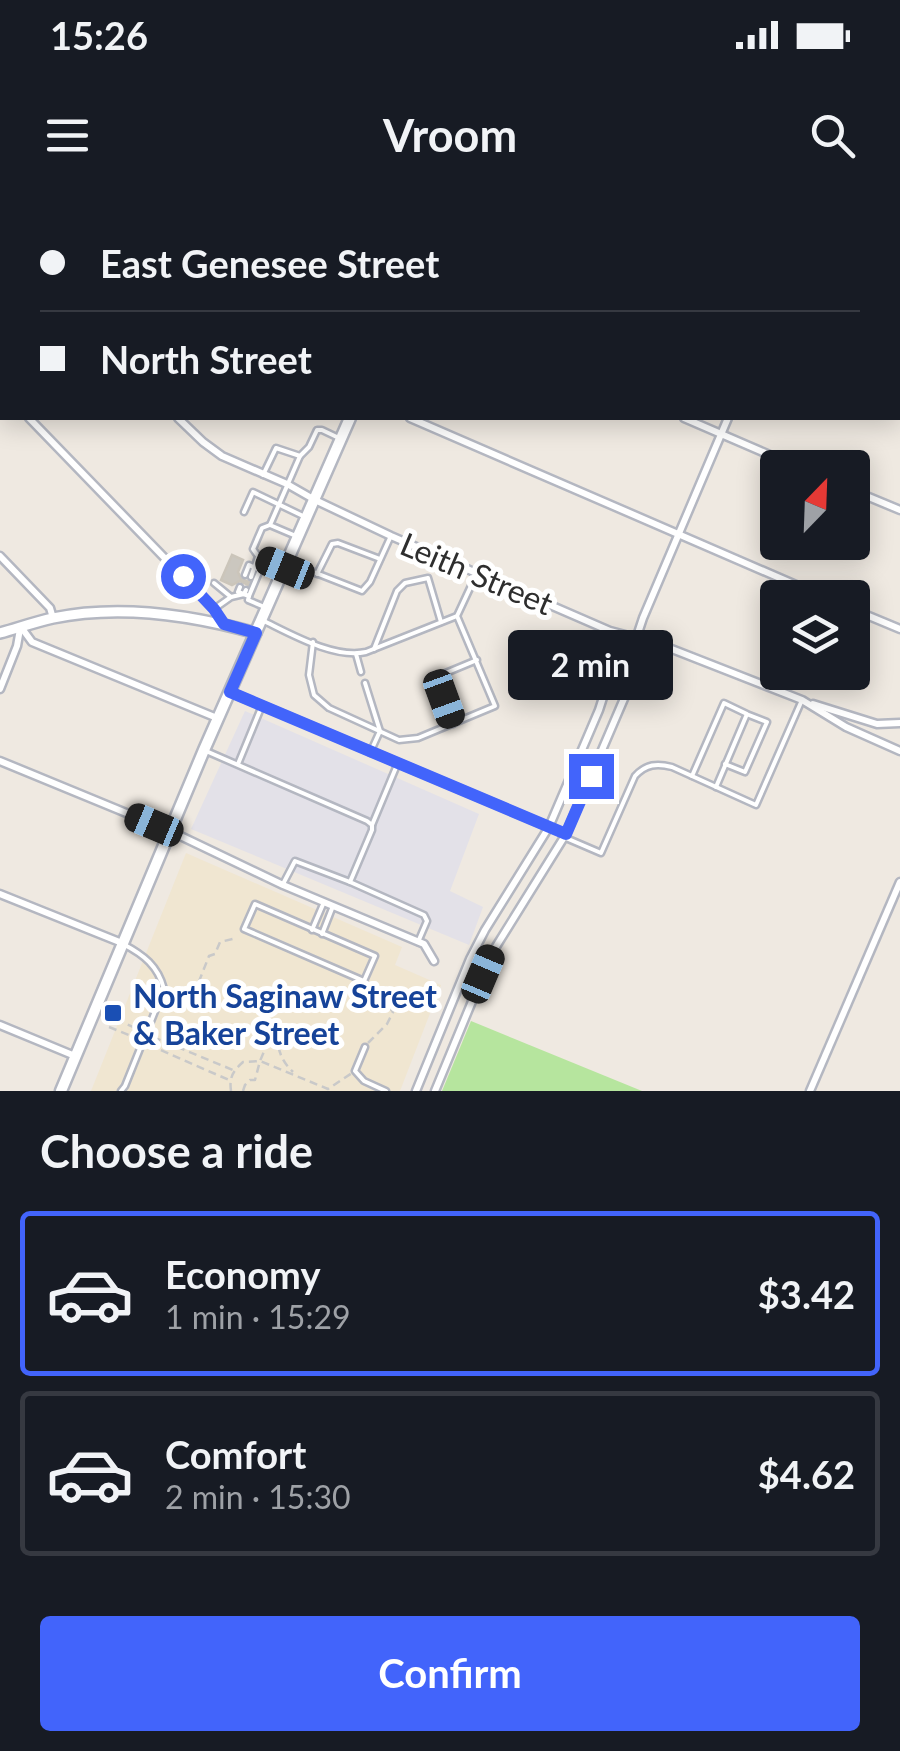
<!DOCTYPE html>
<html lang="en">
<head>
<meta charset="utf-8">
<style>
  :root { --surface:#171b24; --page:#242831; --text:#f1f3f6; --muted:#9ea1a6; --line:#363941; --accent:#4264fb }
  body { margin:0; font-family:Lato,sans-serif; background:var(--page); color:var(--text); height:100vh; display:flex; flex-direction:column; font-size:38px; white-space:nowrap }
  * { box-sizing:border-box; margin:0 }
  p { font-size:32px; color:var(--muted) }
  .icon { flex:none; width:55px; height:55px; fill:none; stroke:currentColor; stroke-width:2; stroke-linecap:round; stroke-linejoin:round }
  .map { position:relative; height:891px; overflow:hidden }
  .side { display:flex; flex-direction:column; background:var(--surface); flex:1 }
  .side>* { flex:none }
  .top-card { position:absolute; left:0px; top:0px; width:900px; height:220px; box-shadow:0 5px 25px #0003; display:grid; align-content:center; height:220px; padding:0 40px; background:var(--surface) }
  .needle { width:65px; rotate:23deg }
  .tools { position:absolute; left:760px; top:250px; display:grid; gap:20px }
  .tools a { display:grid; place-items:center; width:110px; height:110px; border-radius:10px; background:var(--surface); box-shadow:0 5px 25px #0003; font-size:50px }
  .end { position:absolute; width:45px; height:45px; margin:-22px; border:12px solid #4264fb; background:#fff; box-shadow:0 0 0 5px #fff }
  .from { border-radius:50% }
  .bubble { position:absolute; height:70px; border-radius:10px; background:var(--surface); box-shadow:0 5px 25px #0003; font-size:32px; font-weight:700; line-height:70px; text-align:center }
  .car { position:absolute; width:30px; height:60px; margin:-30px -15px; border-radius:12px; box-shadow:0 0 8px 2px #0007; background:linear-gradient(#222 24%,#8ab4d8 0 40%,#222 0 76%,#8ab4d8 0 86%,#222 0) }
  .top-card b { display:flex; align-items:center; gap:35px; height:95px; font-size:38px }
  .top-card b+b { border-top:2px solid var(--line) }
  .top-card i { width:25px; height:25px; background:var(--text) }
  ul { padding:0; list-style:none }
  li { display:flex; align-items:center; gap:30px; height:165px; margin:0 20px 15px; padding:0 20px; border:5px solid var(--line); border-radius:10px }
  li div { flex:1 }
  li b { display:block; font-size:38px }
  li em { font-style:normal; font-weight:700 }
  li.active { border-color:var(--accent) }
  li>.icon { width:90px; height:90px; stroke-width:1.5 }
  h2 { padding:0 40px; font-size:45px; line-height:120px }
  .cta { display:flex; gap:20px; margin-top:auto; padding:20px 40px }
  .cta a { flex:1; height:115px; border-radius:10px; background:var(--accent); color:#fff; font-size:40px; font-weight:700; line-height:115px; text-align:center }
  .status { display:flex; justify-content:space-between; align-items:center; height:70px; padding:0 50px; background:var(--surface); direction:ltr }
  .status svg { height:28px; fill:currentColor }
  header { display:flex; justify-content:space-between; align-items:center; height:130px; padding:0 40px; background:var(--surface); font-size:45px; font-weight:700 }
  .map>svg:first-child { display:block }
  .industrial { fill:#e3e1e8 }
  .education { fill:#f0e6d1 }
  .green { fill:#b6e59e }
  .building { fill:#cbc7bf; stroke:#cbc5ba; stroke-width:2.5 }
  .lines { fill:none; stroke-linecap:round; stroke-linejoin:round }
  .service-casing { stroke:#b4b7c1; stroke-width:9 }
  .minor-casing { stroke:#b4b7c1; stroke-width:11 }
  .tertiary-casing { stroke:#b4b7c1; stroke-width:14 }
  .secondary-casing { stroke:#b4b7c1; stroke-width:15 }
  .path { stroke:#c9c9c9; stroke-width:2.5; stroke-dasharray:8 5; stroke-linecap:butt }
  .service { stroke:#fff; stroke-width:4 }
  .minor { stroke:#fff; stroke-width:6 }
  .tertiary { stroke:#fff; stroke-width:9 }
  .secondary { stroke:#fff; stroke-width:10 }
  .route { stroke:#4264fb; stroke-width:12 }
  .transit-dot { fill:#1a4fb4; stroke:#fff; stroke-width:4 }
  .labels { text-anchor:middle; dominant-baseline:central; stroke-width:10; stroke-linejoin:round; paint-order:stroke }
  .street-label { font-size:32px; fill:#2e2e2e; stroke:#fff }
  .transit-label { font-size:32px; font-weight:bold; fill:#164399; stroke:#fff; text-anchor:start }
</style>
</head>
<body>
<div class="status"><b>15:26</b><svg viewBox="0 0 49 12"><path d="M0 12V9h3v3zM5 12V6h3v6zM10 12V3h3v9zM15 12V0h3v12zM26 1h20v11H26zM47 4h2v5h-2z"/></svg></div>
<header><svg class="icon" aria-label="menu" viewBox="0 0 24 24"><path d="M4 6h16M4 12h16M4 18h16"/></svg>Vroom<svg class="icon" aria-label="search" viewBox="0 0 24 24"><circle cx="10" cy="10" r="6"/><path d="M15 15l6 6"/></svg></header>
<div class="map">
<svg width="900" height="891" viewBox="0 0 900 891">
  <rect width="100%" height="100%" fill="#efe9e1"/>
  <path class="industrial" d="M 245,511 L 479,614 L 450,691 L 483,707 L 469,745 L 191,629 Z"/>
  <path class="education" d="M 186,653 L 402,747 L 395,765 L 441,785 L 400,891 L 91,891 Z"/>
  <path class="green" d="M 471,821 L 642,891 L 442,891 Z"/>
  <path class="building" d="M 232,355 L 243,360 L 238,372 L 241,379 L 249,382 L 248,385 L 240,381 L 232,385 L 221,380 Z"/>
  <g class="lines">
    <g class="service-casing">
      <g id="service">
        <path d="M 502,0 L 507,2"/>
        <path d="M 517,2 L 518,0"/>
        <path d="M 263,275 L 276,248 L 300,256"/>
        <path d="M 244,312 L 253,292 L 303,316"/>
        <path d="M 296,336 L 270,325 L 300,256 L 309,247 L 317,230 L 322,230 L 341,239"/>
        <path d="M 258,356 L 253,349 L 262,328 L 270,325"/>
        <path d="M 288,362 L 362,391 L 370,382 L 390,338"/>
        <path d="M 317,374 L 332,344 L 338,343 L 380,359"/>
        <path d="M 245,375 L 249,365 L 260,370 L 249,396"/>
        <path d="M 251,377 L 258,357 L 281,367"/>
        <path d="M 214,383 L 231,397"/>
        <path d="M 240,387 L 238,392 L 249,396 L 248,400 L 262,406"/>
        <path d="M 214,409 L 231,397 L 244,394 L 246,390"/>
        <path d="M 262,420 C 291,434 334,459 366,452 L 457,416 L 477,373"/>
        <path d="M 313,442 L 309,475 L 314,495 L 329,508 L 399,540 L 418,538 L 495,506 L 457,416"/>
        <path d="M 374,449 L 397,391 L 405,383 L 428,378 L 441,422"/>
        <path d="M 356,454 L 361,472"/>
        <path d="M 365,483 L 380,531 L 370,553"/>
        <path d="M 453,524 L 436,477 L 477,460"/>
        <path d="M 206,551 L 367,621 L 372,625 L 372,630 L 350,682 L 424,715 L 427,721 L 418,742"/>
        <path d="M 238,564 L 261,508"/>
        <path d="M 725,564 L 745,572 L 767,522 L 749,515"/>
        <path d="M 692,576 L 724,503 L 747,514 L 716,587"/>
        <path d="M 372,625 L 397,565"/>
        <path d="M 566,638 L 601,653 L 635,576 C 646,564 657,563 672,567 L 756,605 L 802,500"/>
        <path d="M 283,684 L 295,661 L 350,682"/>
        <path d="M 255,704 L 375,756 L 364,781 L 244,729 Z"/>
        <path d="M 312,730 L 324,702"/>
        <path d="M 322,734 L 333,706"/>
        <path d="M 365,847 L 355,871 L 364,881 L 386,891"/>
        <path d="M 121,891 L 125,886 L 164,789 C 158,766 144,755 123,744"/>
      </g>
    </g>
    <g class="minor-casing">
      <g id="minor">
        <path d="M 173,0 L 179,2"/>
        <path d="M 8,2 L 9,0"/>
        <path d="M 820,2 L 821,0"/>
        <path d="M 0,21 L 2,15"/>
        <path d="M 0,44 L 2,45"/>
        <path d="M 898,73 L 900,74"/>
        <path d="M 0,188 L 2,190"/>
        <path d="M 898,193 L 900,194"/>
        <path d="M 29,218 L 214,409 L 223,424"/>
        <path d="M 178,218 L 203,242 L 222,256 L 287,284 L 315,300 L 391,336 L 610,431 L 659,444 L 802,500 L 846,527 L 900,551"/>
        <path d="M 410,218 L 826,398"/>
        <path d="M 684,218 L 800,268"/>
        <path d="M 852,290 L 900,310"/>
        <path d="M 0,356 L 50,408 L 53,418"/>
        <path d="M 852,409 L 900,429"/>
        <path d="M 21,427 L 32,442 L 217,518"/>
        <path d="M 0,489 L 17,446 L 20,429"/>
        <path d="M 230,492 L 566,634"/>
        <path d="M 813,504 L 877,524 L 900,523"/>
        <path d="M 0,561 L 170,631 L 283,685 L 424,744 L 434,761"/>
        <path d="M 0,694 L 122,743"/>
        <path d="M 0,825 L 75,856"/>
        <path d="M 416,891 L 470,759 L 485,730 L 549,627 L 599,510 L 616,457 L 620,449 L 635,440"/>
        <path d="M 435,891 L 492,753 L 566,634 L 626,494 L 635,462 L 636,439 L 643,418 L 728,218"/>
        <path d="M 810,891 L 900,682"/>
      </g>
    </g>
    <g class="tertiary-casing">
      <path id="tertiary" d="M 0,433 C 18,428 35,422 53,418 C 120,404 192,415 256,433"/>
    </g>
    <g class="secondary-casing">
      <g id="secondary">
        <path d="M 442,2 L 444,0"/>
        <path d="M 61,891 L 204,550 L 350,218"/>
      </g>
    </g>
    <g class="path">
      <path d="M 194,794 L 209,756 L 215,754 L 220,742 L 237,738"/>
      <path d="M 109,827 L 134,837 L 138,829 L 112,818"/>
      <path d="M 153,837 L 233,870"/>
      <path d="M 368,843 L 387,824 L 393,812 L 371,783"/>
      <path d="M 149,845 L 229,880"/>
      <path d="M 231,891 C 229,877 233,871 243,862 L 260,861 L 328,889 L 352,873"/>
      <path d="M 243,891 L 245,885 L 250,880 L 255,880 L 260,861 L 276,823 C 277,844 278,858 293,872"/>
    </g>
    <use href="#service" class="service"/>
    <use href="#minor" class="minor"/>
    <use href="#tertiary" class="tertiary"/>
    <use href="#secondary" class="secondary"/>
  </g>
  <g class="lines">
    <path class="route" d="M 183,376 L 214,409 L 224,424 L 256,433 L 230,492 L 566,634 L 591,576"/>
  </g>
  <rect class="transit-dot" x="103" y="803" width="20" height="20" rx="5"/>
  <g class="labels">
    <g class="street-label">
      <text transform="translate(477 373) rotate(23)">Leith Street</text>
    </g>
    <g class="transit-label">
      <text x="133" y="795">North Saginaw Street<tspan x="133" dy="37">&amp; Baker Street</tspan></text>
    </g>
  </g>
</svg>
<div class="tools">
<a><svg class="needle" viewBox="-14 -14 28 28"><path d="M0-13l5 13h-10z" fill="#e53935"/><path d="M0 13l5-13h-10z" fill="#9ea1a6"/></svg></a>
<a><svg class="icon" aria-label="layers" viewBox="0 0 24 24"><path d="M12 4l9 5-9 5-9-5zM3 14l9 5 9-5"/></svg></a>
</div>
<i class="end from" style="left:183px;top:376px"></i>
<i class="end" style="left:591px;top:576px"></i>
<div class="bubble" style="left:508px;top:430px;width:165px">2 min</div>
<i class="car" style="left:285px;top:368px;rotate:292deg"></i>
<i class="car" style="left:444px;top:499px;rotate:160deg"></i>
<i class="car" style="left:154px;top:625px;rotate:293deg"></i>
<i class="car" style="left:483px;top:774px;rotate:23deg"></i>
<div class="top-card">
<b><i class="from"></i>East Genesee Street</b>
<b><i></i>North Street</b>
</div>
</div>
<section class="side">
<h2>Choose a ride</h2>
<ul>
<li class="active"><svg class="icon" aria-label="car" viewBox="0 0 24 24"><path d="M5 17H2v-5l4-1 3-4h7l3 4 3 1v5h-3M9 17h6M6 11h13"/><circle cx="7" cy="17" r="2"/><circle cx="17" cy="17" r="2"/></svg><div><b>Economy</b><p>1 min · 15:29</p></div><em>$3.42</em></li>
<li><svg class="icon" aria-label="car" viewBox="0 0 24 24"><path d="M5 17H2v-5l4-1 3-4h7l3 4 3 1v5h-3M9 17h6M6 11h13"/><circle cx="7" cy="17" r="2"/><circle cx="17" cy="17" r="2"/></svg><div><b>Comfort</b><p>2 min · 15:30</p></div><em>$4.62</em></li>
</ul>
<div class="cta"><a>Confirm</a></div>
</section>
</body>
</html>
